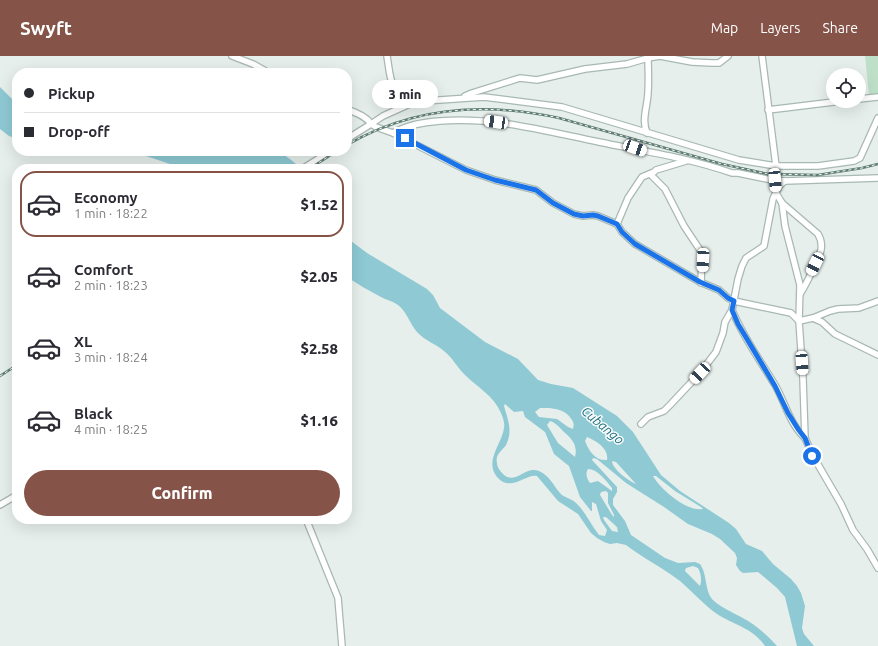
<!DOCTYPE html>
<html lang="en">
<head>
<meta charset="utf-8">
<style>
  :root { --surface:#fff; --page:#f7f7f7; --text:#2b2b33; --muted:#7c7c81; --line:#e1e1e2; --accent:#855347 }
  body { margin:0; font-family:Ubuntu,sans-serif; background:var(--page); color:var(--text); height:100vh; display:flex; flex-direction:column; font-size:15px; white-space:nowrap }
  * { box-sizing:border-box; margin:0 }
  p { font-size:13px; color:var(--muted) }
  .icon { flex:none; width:22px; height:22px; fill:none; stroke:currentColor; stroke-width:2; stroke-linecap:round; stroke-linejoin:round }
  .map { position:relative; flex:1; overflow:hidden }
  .panel { position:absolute; left:12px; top:108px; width:340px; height:360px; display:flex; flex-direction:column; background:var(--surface); border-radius:16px; box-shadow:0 4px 16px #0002 }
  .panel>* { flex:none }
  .banner { position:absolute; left:12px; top:12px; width:340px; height:88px; border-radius:16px; box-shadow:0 4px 16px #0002; display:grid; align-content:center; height:88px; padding:0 12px; background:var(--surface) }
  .buttons { position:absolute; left:826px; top:12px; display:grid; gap:8px }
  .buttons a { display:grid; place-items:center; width:40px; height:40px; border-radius:50%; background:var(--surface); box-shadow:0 4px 16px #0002; font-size:20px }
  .end { position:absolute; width:18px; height:18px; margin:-9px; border:5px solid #1a73e8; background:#fff; box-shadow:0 0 0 2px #fff }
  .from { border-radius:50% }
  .bubble { position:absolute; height:28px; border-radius:14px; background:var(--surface); box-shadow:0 4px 16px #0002; font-size:13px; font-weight:800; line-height:28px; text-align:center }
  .car { position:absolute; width:12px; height:24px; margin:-12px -6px; border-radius:5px; box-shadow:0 0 3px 1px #0007; background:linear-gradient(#fff 24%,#345 0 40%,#fff 0 76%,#345 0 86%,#fff 0) }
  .banner b { display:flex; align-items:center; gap:14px; height:38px; font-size:15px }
  .banner b+b { border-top:1px solid var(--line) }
  .banner i { width:10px; height:10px; background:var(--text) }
  ul { padding:7px 0 0; list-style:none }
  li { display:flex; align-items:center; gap:12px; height:66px; margin:0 8px 6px; padding:0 4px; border:2px solid transparent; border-radius:16px }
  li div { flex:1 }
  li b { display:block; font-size:15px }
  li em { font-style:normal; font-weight:800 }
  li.selected { border-color:var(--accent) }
  li>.icon { width:36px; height:36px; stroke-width:1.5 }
  .primary-button { display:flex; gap:8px; margin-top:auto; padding:8px 12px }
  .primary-button a { flex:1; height:46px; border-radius:24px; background:var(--accent); color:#fff; font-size:16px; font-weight:800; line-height:46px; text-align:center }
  header { display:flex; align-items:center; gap:24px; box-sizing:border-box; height:56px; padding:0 20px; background:var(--accent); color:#fff }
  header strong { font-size:19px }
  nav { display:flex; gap:22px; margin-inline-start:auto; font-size:14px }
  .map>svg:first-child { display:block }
  .green { fill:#bfe0c8 }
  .water { fill:#8ec9d4; fill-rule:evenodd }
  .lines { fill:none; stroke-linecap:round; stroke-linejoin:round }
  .minor-casing { stroke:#a8b8b2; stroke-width:8 }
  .minor { stroke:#fff; stroke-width:5.5 }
  .rail-casing { stroke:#5f7d75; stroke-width:2.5 }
  .rail { stroke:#f7fbf9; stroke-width:1; stroke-dasharray:3; stroke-linecap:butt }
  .route { stroke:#1a73e8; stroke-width:5 }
  .labels { text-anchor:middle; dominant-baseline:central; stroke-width:3; stroke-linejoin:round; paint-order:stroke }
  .water-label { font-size:13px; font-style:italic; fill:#1c6f80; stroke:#f7fbf9 }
</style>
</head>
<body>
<header>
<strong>Swyft</strong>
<nav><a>Map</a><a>Layers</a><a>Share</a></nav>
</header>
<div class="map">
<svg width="878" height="590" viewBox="0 0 878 590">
  <rect width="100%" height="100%" fill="#e6efeb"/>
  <path class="green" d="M 865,0 L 878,0 L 878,38 L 869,39 Z"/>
  <g class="water">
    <path d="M 0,31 L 17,48 L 17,83 L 9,80 L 0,73 Z"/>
    <path d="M 131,95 L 278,95 L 290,103 L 302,113 L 185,113 Z"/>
    <path d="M 347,182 L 367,197 L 427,233 L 433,239 L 440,252 L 485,286 L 518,303 L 538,324 L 551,328 L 573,332 L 617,360 L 633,376 L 661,419 L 680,435 L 729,467 L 736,473 L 746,488 L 762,495 L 773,508 L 791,523 L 797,530 L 801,537 L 805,550 L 802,572 L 804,578 L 814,590 L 797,590 L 785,541 L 777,532 L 758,516 L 743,517 L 740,515 L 736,509 L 737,502 L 735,497 L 720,483 L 712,478 L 688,468 L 664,451 L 626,427 L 597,403 L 593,402 L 592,404 L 617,431 L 617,436 L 613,443 L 613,449 L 625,465 L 631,479 L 665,502 L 678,507 L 695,506 L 700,508 C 708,519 704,536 714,545 C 722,552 732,556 741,561 C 755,568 766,578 777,590 L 765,590 C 753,572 734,569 717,558 C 703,548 693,536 680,525 C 663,512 643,502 626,489 L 617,487 L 610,488 L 604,486 L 597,482 L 591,477 L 578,458 L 558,445 L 537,420 C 526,417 511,437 497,421 C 484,405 502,388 504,372 C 505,367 503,362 501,357 C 494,340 477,331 464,318 C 457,311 452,301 444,295 C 436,288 425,285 417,276 C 410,268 407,256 398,249 C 393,245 386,244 381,241 C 369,235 358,228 347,221 ZM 505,348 L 514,356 L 523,355 L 525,361 L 545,376 L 554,398 L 569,410 L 580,441 L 591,455 L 592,455 L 592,446 L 596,448 L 601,465 L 607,474 L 605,480 L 599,479 C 591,469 585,455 576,447 C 571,442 564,442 560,437 C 553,429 550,420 539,415 C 525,409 515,430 503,418 C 500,415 497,411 497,407 C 495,398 502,395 506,389 C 513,375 508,364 504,350 ZM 540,352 C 552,352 565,352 572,364 C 574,367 574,369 573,373 L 568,371 L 557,363 L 539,361 L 535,356 ZM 550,365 C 556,367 559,371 563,375 C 572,383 578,389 575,401 L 558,387 L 547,369 ZM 587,381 C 597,385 609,393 607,404 C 595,405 589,395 585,385 ZM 612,405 L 616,406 L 636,428 C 629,425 612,413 612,405 ZM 588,413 C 598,413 606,425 612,432 L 612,435 L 598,425 L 590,427 C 587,423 585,418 588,413 ZM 653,420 L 656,420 L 675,435 L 701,451 L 703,453 C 687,456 661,434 653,420 ZM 606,435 L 608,437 L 608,447 L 614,459 L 614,461 L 612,459 L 600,439 L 601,436 ZM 603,461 L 606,461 L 617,471 L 618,476 L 612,475 L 604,464 ZM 693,510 L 698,512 C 701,517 702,525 700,530 L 685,515 L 686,512 Z"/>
  </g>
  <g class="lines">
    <g class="minor-casing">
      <g id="minor">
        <path d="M 232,0 L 253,8 L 269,17"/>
        <path d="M 387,0 C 390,18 390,40 410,46 L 484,41 L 562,51 L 739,104 L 776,110 L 818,110 L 854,105 L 860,102 L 878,62"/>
        <path d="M 762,0 L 776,110 L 776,137 L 782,147 L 785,170 L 800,229 L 799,265 L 803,323 L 805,382 L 813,400 L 841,448 L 853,474 L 867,493 L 878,512"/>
        <path d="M 465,40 L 472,37 L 520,22 L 537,24 L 585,13 L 627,8 L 648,2 L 660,0 L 692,6 L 712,7 L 719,7 L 728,0"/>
        <path d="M 859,43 L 878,41"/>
        <path d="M 347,53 C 356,57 366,60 371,68 L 383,60 L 414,46"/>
        <path d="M 768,54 L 842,45"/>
        <path d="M 393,77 L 466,114 L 495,124 L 536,134 L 553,147 L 574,158 L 583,160 L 593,159 L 598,160 L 617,168 L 628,142 L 642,121 L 654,116 L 656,114 L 686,105"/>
        <path d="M 647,77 C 641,64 648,49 648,36 C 649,24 648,12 648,0"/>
        <path d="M 347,83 L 371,68 L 376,71 L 393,77 C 407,69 424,66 440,65 C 496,61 545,75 599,86 C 643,95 689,102 732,117 L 738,117 L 767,123 L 785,125 L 878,122"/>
        <path d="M 302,113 L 331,95"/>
        <path d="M 650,118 L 665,133 L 684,170 L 702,197 L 701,227"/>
        <path d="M 782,147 L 818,178 C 821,183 822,188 821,194 C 818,204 806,229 800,238"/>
        <path d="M 617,168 L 622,176 L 635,188 L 700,226 L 719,234 L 728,242 L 734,245 L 791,257 L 799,265"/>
        <path d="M 732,254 C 743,281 760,304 775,329 C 785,346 789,367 805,382"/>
        <path d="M 813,262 L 830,255 L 838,253 L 859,252 L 878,245"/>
        <path d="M 799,265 L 813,262 L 822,266 L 835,278 L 878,299"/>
        <path d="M 641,368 L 648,361 L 664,355 L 670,349 L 700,317 L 716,296 L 723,277 L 725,266 L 732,254 L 738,223 L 742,210 L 746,202 L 764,190 L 773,143 L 779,130 L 785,125"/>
        <path d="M 0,449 L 17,439"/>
        <path d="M 306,463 L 338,542 L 342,590"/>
      </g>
    </g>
    <use href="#minor" class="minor"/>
    <g class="rail-casing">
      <g id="rail">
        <path d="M 347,89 C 412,51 486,46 559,62 L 722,108 L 768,118 L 818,119 L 862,112 L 878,108"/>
        <path d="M 309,113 L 337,95"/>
        <path d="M 0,320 L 17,309"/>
      </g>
    </g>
    <use href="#rail" class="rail"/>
  </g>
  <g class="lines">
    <path class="route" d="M 405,82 L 466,114 L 495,124 L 536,134 L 553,147 L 574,158 L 583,160 L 593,159 L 598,160 L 617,168 L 622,176 L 635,188 L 700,226 L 719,234 L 728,242 L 734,245 L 732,254 L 738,268 L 775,330 L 788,357 L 798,373 L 805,382 L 812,400"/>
  </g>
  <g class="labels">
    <g class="water-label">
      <text transform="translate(603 369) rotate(40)">Cubango</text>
    </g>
  </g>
</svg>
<div class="buttons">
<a><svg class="icon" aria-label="locate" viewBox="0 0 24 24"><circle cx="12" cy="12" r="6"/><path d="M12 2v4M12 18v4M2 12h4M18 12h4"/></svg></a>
</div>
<i class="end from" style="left:812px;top:400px"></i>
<i class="end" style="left:405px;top:82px"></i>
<div class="bubble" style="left:372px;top:24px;width:66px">3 min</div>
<i class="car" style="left:496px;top:66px;rotate:278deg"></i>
<i class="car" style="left:635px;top:92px;rotate:110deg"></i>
<i class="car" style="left:775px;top:124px;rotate:175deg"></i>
<i class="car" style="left:703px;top:204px;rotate:183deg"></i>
<i class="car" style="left:815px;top:208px;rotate:206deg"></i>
<i class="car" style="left:802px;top:307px;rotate:176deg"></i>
<i class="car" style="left:700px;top:317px;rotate:223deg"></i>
<div class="banner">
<b><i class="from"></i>Pickup</b>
<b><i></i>Drop-off</b>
</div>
<section class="panel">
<ul>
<li class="selected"><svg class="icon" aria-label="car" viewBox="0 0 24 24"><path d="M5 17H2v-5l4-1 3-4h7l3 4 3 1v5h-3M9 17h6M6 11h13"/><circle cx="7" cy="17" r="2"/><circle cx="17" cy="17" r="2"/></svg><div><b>Economy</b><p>1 min · 18:22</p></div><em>$1.52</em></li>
<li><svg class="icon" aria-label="car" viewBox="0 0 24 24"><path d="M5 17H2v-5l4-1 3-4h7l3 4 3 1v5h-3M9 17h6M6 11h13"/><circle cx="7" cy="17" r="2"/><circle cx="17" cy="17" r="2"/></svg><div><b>Comfort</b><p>2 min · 18:23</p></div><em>$2.05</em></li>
<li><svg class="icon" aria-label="car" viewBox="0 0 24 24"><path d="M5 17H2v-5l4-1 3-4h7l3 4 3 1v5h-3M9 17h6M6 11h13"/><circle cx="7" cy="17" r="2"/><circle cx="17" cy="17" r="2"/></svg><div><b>XL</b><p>3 min · 18:24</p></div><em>$2.58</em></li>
<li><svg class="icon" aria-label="car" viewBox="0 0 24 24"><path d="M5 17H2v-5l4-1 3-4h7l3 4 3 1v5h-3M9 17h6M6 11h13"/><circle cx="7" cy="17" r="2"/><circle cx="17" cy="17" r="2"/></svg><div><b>Black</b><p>4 min · 18:25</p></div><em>$1.16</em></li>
</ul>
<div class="primary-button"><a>Confirm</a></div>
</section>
</div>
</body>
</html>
